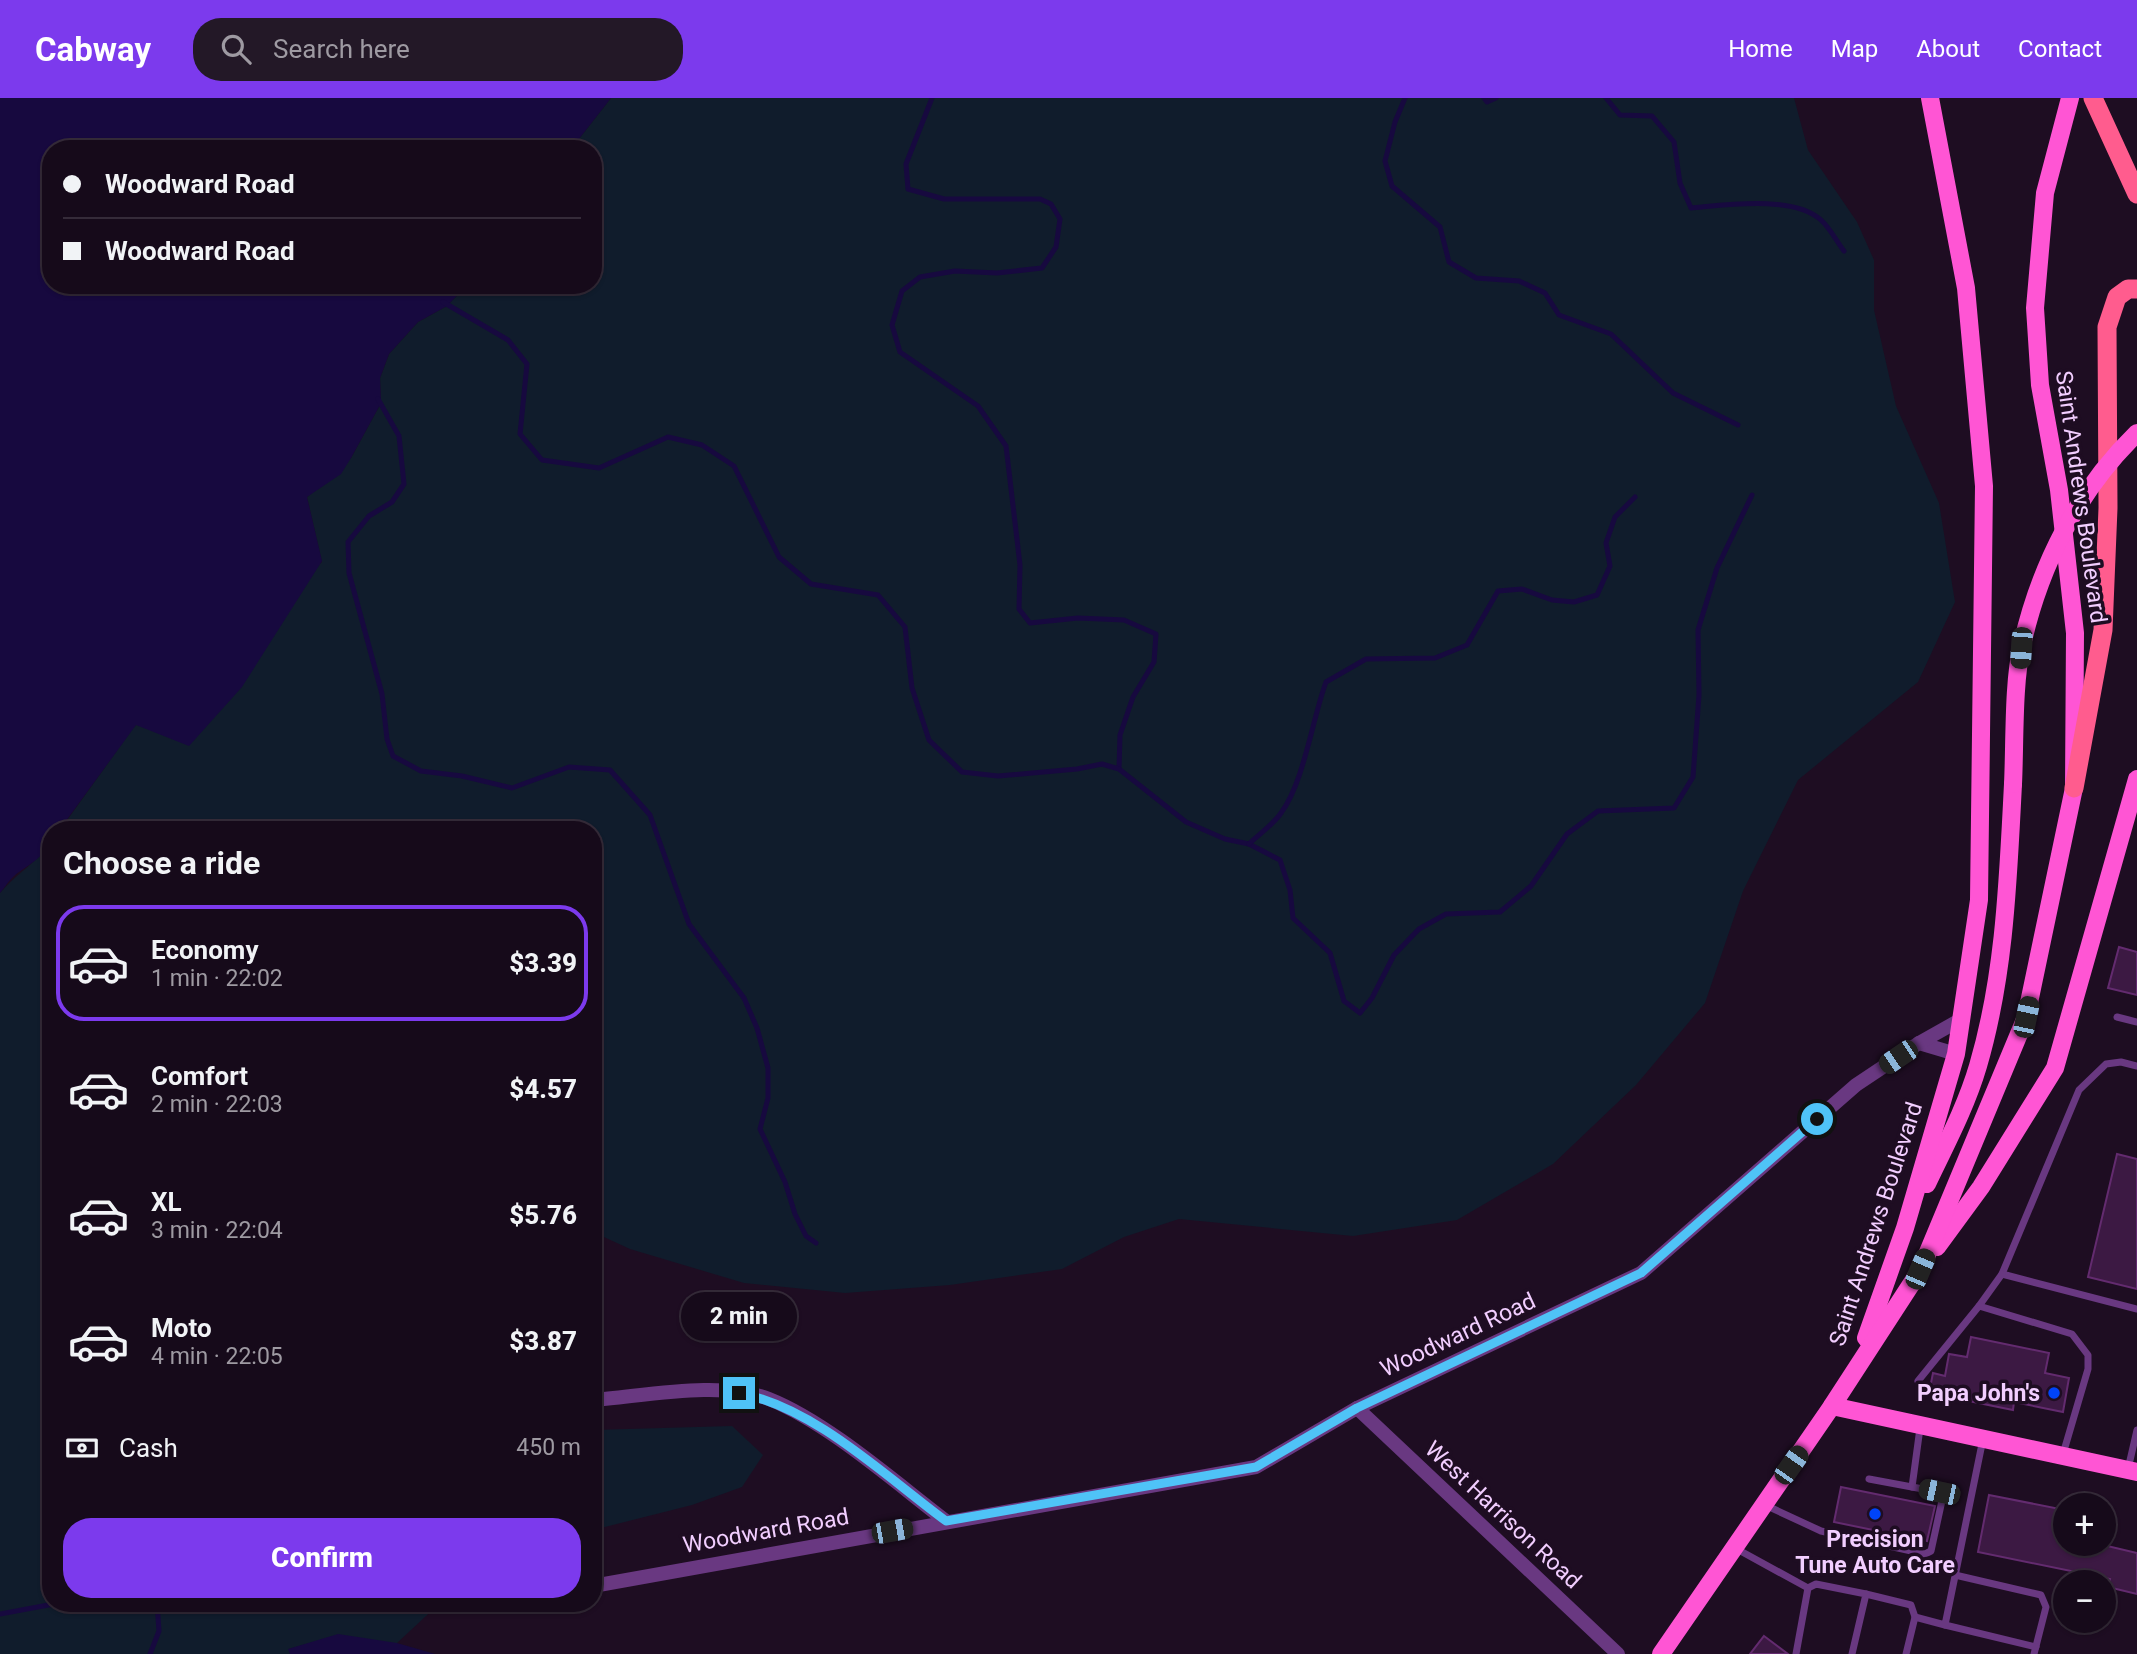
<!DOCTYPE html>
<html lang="en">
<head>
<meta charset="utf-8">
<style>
  :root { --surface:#160a1a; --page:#231827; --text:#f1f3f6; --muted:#9e9aa2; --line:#352b39; --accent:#7c3aed }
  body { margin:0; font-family:Roboto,sans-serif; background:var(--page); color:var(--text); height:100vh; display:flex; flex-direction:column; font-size:26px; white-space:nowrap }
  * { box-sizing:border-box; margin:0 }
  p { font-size:23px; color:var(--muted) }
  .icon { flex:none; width:38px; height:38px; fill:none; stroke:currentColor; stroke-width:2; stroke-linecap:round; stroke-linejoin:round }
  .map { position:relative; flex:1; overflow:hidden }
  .drawer { position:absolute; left:42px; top:723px; width:560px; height:791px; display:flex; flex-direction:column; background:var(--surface); border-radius:28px; box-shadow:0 2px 5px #0004,0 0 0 2px var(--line) }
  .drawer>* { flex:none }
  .banner { position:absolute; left:42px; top:42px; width:560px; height:154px; border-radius:28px; box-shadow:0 2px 5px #0004,0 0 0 2px var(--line); display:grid; align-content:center; height:154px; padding:0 21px; background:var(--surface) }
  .controls { position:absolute; left:2053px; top:1395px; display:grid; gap:14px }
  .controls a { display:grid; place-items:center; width:63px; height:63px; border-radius:50%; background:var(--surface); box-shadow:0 2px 5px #0004,0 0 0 2px var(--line); font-size:35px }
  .end { position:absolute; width:32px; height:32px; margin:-16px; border:9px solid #4fc3f7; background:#111; box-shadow:0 0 0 4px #111 }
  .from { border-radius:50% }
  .bubble { position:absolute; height:49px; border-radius:24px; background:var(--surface); box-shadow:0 2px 5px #0004,0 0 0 2px var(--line); font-size:23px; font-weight:800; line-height:49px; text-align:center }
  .car { position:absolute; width:21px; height:42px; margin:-21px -10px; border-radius:9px; box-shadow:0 0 5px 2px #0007; background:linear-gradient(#222 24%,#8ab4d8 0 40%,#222 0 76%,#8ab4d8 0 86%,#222 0) }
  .banner b { display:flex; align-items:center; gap:24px; height:66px; font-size:26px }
  .banner b+b { border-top:2px solid var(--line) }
  .banner i { width:18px; height:18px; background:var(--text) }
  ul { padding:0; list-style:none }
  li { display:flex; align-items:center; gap:21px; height:116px; margin:0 14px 10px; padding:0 7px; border:4px solid transparent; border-radius:28px }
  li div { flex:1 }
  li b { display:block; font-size:26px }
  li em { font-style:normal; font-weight:800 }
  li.on { border-color:var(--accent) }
  li>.icon { width:63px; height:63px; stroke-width:1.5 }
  h2 { padding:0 21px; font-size:32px; line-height:84px }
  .pay { display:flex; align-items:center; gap:18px; height:77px; padding:0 21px; font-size:26px }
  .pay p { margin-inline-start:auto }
  .action { display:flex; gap:14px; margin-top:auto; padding:14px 21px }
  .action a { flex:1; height:80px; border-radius:28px; background:var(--accent); color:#fff; font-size:28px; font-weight:800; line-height:80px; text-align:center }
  header { display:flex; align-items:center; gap:42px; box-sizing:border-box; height:98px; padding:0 35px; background:var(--accent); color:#fff }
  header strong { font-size:33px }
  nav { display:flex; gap:38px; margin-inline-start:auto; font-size:24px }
  .search { width:490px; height:63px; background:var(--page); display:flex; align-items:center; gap:18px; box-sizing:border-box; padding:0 24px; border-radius:28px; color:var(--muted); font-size:26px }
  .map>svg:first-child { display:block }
  .green { fill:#101c2c }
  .water { fill:#17093f }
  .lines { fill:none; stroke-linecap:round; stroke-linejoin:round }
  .stream { stroke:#17093f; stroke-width:5 }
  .building { fill:#3c1943; stroke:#632b6f; stroke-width:2 }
  .service { stroke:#693881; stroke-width:7 }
  .minor { stroke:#693881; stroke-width:14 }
  .primary { stroke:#ff55d4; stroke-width:18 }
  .trunk { stroke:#ff5c8e; stroke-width:19 }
  .primary-bridge { stroke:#ff55d4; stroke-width:18 }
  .route { stroke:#4fc3f7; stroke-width:9 }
  .poi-dot { fill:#0044f9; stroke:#1e0d22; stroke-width:2.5 }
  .labels { text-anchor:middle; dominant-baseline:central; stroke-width:7; stroke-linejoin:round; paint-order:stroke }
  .street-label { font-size:23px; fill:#f2ceff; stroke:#1e0d22 }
  .poi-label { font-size:23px; font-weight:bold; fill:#f2ceff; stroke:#1e0d22; text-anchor:end }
</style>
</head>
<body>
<header>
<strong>Cabway</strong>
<div class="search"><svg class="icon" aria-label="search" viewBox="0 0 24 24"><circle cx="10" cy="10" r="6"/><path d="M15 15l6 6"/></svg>Search here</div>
<nav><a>Home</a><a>Map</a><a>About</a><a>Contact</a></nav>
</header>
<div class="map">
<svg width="2137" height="1556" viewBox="0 0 2137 1556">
  <rect width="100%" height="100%" fill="#1e0d22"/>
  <g class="green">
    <path d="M 611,0 L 1794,0 L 1808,52 L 1857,124 L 1874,162 L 1874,212 L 1896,308 L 1939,405 L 1955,504 L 1918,584 L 1798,682 L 1743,793 L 1705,905 L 1636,987 L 1553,1066 L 1457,1122 L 1353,1138 L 1179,1121 L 1124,1139 L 1062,1171 L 950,1187 L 845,1195 L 744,1185 L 630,1151 L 593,1134 L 593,732 L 60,732 L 136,626 L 322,464 L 307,399 L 351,360 L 381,305 L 380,280 L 389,256 L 418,224 L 447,208 L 467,187 L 593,187 L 593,51 L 571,51 Z"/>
    <path d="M 51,745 L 51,1505 L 440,1505 L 397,1545 L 310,1545 L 289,1551 L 290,1556 L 0,1556 L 0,795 C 16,776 36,765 51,745 Z"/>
    <path d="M 732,1328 L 763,1357 L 742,1389 L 692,1407 L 593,1432 L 593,1332 Z"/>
  </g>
  <g class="water">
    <path d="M 0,0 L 611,0 L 571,51 L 51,51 L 51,187 L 467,187 L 447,208 L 418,224 L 389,256 L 380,280 L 381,305 L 351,360 L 341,376 L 307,399 L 322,463 L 242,589 L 189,648 L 136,627 L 60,731 L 51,732 C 51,755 36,762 19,774 C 11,779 6,788 0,795 Z"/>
    <path d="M 338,1536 L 397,1545 L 435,1556 L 290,1556 L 288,1551 Z"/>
  </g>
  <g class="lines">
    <g class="stream">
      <path d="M 932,0 L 906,66 L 908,91 L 944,101 L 1040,101 L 1051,106 L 1060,121 L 1056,149 L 1042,170 L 997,175 L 955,173 L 920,179 L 902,193 L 892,227 L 900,254 L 978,308 L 1006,348 L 1020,467 L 1019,511 L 1030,525 L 1078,520 L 1124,522 L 1156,536 L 1154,564 L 1133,599 L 1120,637 L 1119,671"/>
      <path d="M 1405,0 L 1395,24 L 1385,63 L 1392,88 L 1440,129 L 1449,164 L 1476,180 L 1519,183 L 1545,195 L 1559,217 L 1611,236 L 1673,295 L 1738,327"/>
      <path d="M 1484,0 L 1487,4 L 1496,0"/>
      <path d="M 1606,0 L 1620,17 L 1652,18 L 1674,44 L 1680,85 L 1691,110 C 1726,107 1793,97 1821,122 C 1830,130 1837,144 1844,153"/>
      <path d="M 443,204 L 508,242 L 527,266 L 520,336 L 542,362 L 599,370 L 668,339 L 702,347 L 734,368 L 779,459 L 811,486 L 878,497 L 905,529 L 912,590 L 929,642 L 962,674 L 998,678 L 1077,671 L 1102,666 L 1119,671 L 1186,724 L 1225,741 L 1249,746 L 1280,762 L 1290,792 L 1293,820 L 1330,855 L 1344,903 L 1360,915 L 1372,900 L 1394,857 L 1419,831 L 1446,816 L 1500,814 L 1531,788 L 1567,736 L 1598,713 L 1674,710 L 1693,679 L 1699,597 L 1698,532 L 1717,470 L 1752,397"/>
      <path d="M 378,301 L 399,338 L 404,386 L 392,404 L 369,418 L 348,444 L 349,475 L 382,596 L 387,641 L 393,658 L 421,673 L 462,678 L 512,690 L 569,669 L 610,672 L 650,717 L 689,826 L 744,900 L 757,930 L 768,970 L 768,1000 L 760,1031 L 785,1084 L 795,1116 L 806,1138 L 816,1145"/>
      <path d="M 1249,746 C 1259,736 1273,727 1281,715 C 1304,684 1312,622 1326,584 L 1366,561 L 1435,560 L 1467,547 L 1498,493 L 1522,491 L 1552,502 L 1574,504 L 1597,497 L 1610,468 L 1606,445 L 1615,419 L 1635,399"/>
      <path d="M 0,1516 L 59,1505"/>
      <path d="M 150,1556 L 159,1533 L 157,1505"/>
    </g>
  </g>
  <g class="building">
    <path d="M 2119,849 L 2137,854 L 2137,897 L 2108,890 Z"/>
    <path d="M 2117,1056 L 2137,1061 L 2137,1191 L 2088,1179 Z"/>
    <path d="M 1971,1239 L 2049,1255 L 2045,1275 L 2069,1280 L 2063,1314 L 2014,1304 L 2013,1312 L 1929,1295 L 1933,1275 L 1945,1278 L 1949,1256 L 1967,1259 Z"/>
    <path d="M 1841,1389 L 1935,1408 L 1927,1443 L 1834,1424 Z"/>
    <path d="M 1989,1397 L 2065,1412 L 2065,1446 L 2099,1446 L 2137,1455 L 2137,1496 L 2108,1489 L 2110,1481 L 1978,1454 Z"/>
    <path d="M 1764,1538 L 1788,1556 L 1750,1556 Z"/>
  </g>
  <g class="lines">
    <g class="service">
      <path d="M 2117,919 L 2137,924"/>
      <path d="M 2137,968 L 2121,964 L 2106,966 L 2079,992 L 2002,1176 L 2137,1211"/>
      <path d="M 1979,1208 L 2002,1176"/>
      <path d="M 1918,1283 L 1979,1208 L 2072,1236 L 2088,1257 L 2088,1271 L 2063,1356"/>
      <path d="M 2128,1371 L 2137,1332"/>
      <path d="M 1869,1381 L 1912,1389"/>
      <path d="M 1765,1407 L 1821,1433 L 1925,1456 L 1931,1453 L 1943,1398 L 1939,1394 L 1912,1389 L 1920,1330"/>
      <path d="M 1735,1450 L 1808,1490"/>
      <path d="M 1955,1477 L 2041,1497 L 2046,1509 L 2034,1556"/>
      <path d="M 1866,1496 L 1911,1507 L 1915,1519"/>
      <path d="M 1945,1527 L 2036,1549"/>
      <path d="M 1796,1556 L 1808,1490 L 1816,1486 L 1866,1496 L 1852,1556"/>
      <path d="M 1906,1556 L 1915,1519 L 1945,1527 L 1983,1341"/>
    </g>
    <g class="minor">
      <path d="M 1919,945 L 1956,956"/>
      <path d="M 593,1302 C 645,1298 721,1282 769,1301 C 827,1324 896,1385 946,1423"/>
      <path d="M 1357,1310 L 1618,1556"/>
      <path d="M 593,1488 L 1256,1369 L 1357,1310 L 1641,1175 L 1856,987 L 1919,945 L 1960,922"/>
    </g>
    <g class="primary">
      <path d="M 1927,1086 C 1945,1048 1966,1009 1978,968 C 2005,876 2008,781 2013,686"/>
      <path d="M 1937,1149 L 1981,1089 L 2055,970 L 2137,681"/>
      <path d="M 1866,1240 L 1905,1130 L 1956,956 L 1979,802 L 1984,388 L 1966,190 L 1930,0"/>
      <path d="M 1832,1308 L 2137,1374"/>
      <path d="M 1661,1556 L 1832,1308 L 1921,1171 L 2026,919 L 2074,690 L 2075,535 L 2059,392 L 2040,287 L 2035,210 L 2045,95 L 2070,0"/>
    </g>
    <g class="trunk">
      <path d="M 2093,0 L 2137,96"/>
      <path d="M 2074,690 L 2103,532 L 2108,410 L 2107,229 L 2117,199 L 2128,191 L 2137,191"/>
    </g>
    <path class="primary-bridge" d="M 2013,686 C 2015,645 2013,585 2022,547 C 2040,467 2078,392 2137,335"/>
  </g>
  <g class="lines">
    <path class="route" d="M 739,1295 C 814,1309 885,1378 946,1423 L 1256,1369 L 1357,1310 L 1641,1175 L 1817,1021"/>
  </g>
  <g class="poi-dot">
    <circle cx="2054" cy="1295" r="7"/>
    <circle cx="1875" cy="1416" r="7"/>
  </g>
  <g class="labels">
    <g class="street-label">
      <text transform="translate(2081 399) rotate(82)">Saint Andrews Boulevard</text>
      <text transform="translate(1876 1126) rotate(-72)">Saint Andrews Boulevard</text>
      <text transform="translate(1458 1237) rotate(-25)">Woodward Road</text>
      <text transform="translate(1503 1417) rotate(43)">West Harrison Road</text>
      <text transform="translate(766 1433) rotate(-10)">Woodward Road</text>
    </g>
    <g class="poi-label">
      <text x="2040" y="1295">Papa John's</text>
      <text x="1875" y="1441" text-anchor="middle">Precision<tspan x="1875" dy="26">Tune Auto Care</tspan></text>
    </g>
  </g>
</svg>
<div class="controls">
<a>+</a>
<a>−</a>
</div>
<i class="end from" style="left:1817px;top:1021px"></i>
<i class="end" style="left:739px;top:1295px"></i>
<div class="bubble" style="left:681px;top:1194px;width:116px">2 min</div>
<i class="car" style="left:2021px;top:550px;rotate:184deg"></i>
<i class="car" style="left:2026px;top:919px;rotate:12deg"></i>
<i class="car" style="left:1898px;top:959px;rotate:236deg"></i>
<i class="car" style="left:1920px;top:1171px;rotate:23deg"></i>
<i class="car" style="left:1791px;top:1367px;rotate:35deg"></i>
<i class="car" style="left:1939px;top:1394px;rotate:282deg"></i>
<i class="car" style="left:892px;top:1433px;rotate:80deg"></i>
<div class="banner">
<b><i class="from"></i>Woodward Road</b>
<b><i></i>Woodward Road</b>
</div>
<section class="drawer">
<h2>Choose a ride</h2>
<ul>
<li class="on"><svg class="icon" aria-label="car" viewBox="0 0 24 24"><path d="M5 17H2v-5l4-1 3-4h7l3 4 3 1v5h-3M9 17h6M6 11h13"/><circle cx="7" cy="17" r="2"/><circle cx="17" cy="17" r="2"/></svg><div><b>Economy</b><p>1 min · 22:02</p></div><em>$3.39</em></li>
<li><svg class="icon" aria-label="car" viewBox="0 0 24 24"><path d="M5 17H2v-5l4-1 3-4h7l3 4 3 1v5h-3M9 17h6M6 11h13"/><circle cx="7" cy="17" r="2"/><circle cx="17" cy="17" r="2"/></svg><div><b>Comfort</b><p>2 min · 22:03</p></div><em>$4.57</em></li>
<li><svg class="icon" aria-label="car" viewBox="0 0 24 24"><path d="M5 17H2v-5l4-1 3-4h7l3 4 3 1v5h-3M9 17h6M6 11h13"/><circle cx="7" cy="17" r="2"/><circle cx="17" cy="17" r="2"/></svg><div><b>XL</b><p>3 min · 22:04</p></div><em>$5.76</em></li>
<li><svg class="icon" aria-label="car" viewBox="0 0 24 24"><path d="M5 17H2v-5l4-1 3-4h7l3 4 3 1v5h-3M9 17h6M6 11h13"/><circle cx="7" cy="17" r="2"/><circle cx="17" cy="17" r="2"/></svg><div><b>Moto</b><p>4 min · 22:05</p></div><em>$3.87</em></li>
</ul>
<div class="pay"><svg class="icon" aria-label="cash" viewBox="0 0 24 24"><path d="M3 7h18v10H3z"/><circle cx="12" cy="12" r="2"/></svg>Cash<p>450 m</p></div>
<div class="action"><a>Confirm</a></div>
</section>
</div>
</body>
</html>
